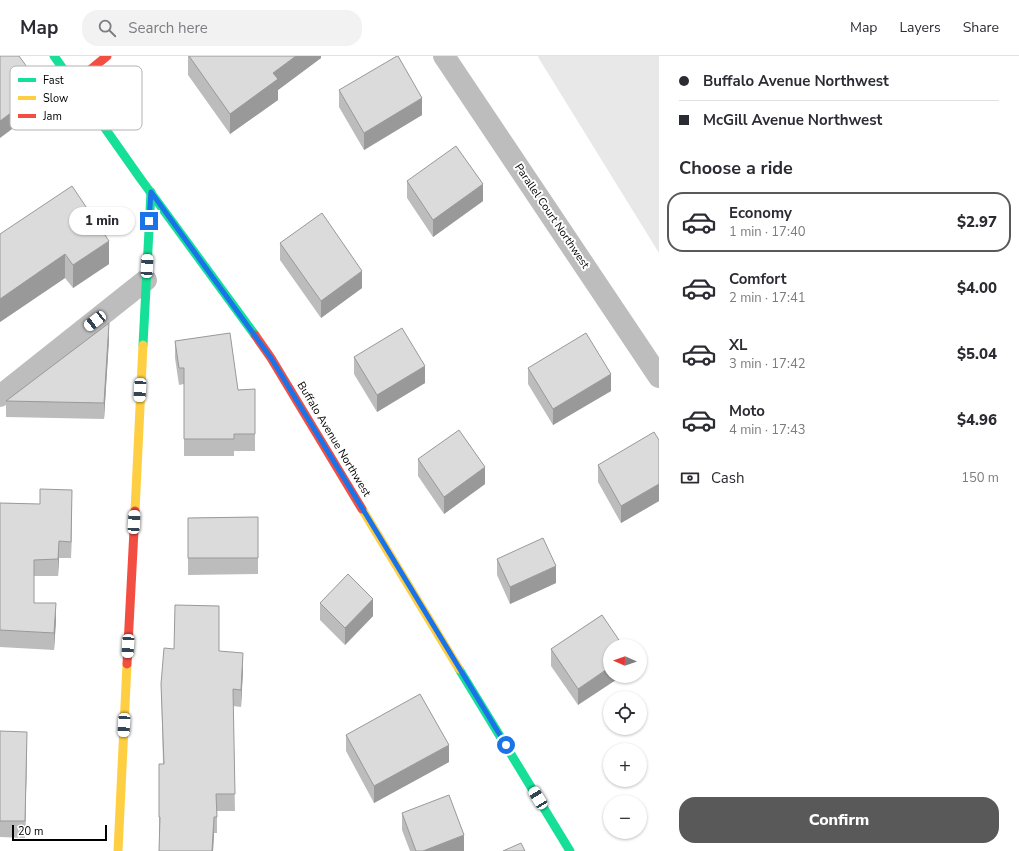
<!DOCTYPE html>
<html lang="en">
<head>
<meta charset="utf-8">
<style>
  :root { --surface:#fff; --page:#f2f2f3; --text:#2b2b33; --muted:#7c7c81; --line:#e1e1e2; --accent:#595959 }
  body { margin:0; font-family:"Nunito Sans",sans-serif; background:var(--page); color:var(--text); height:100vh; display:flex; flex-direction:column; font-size:15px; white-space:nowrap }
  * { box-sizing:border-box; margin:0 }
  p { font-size:13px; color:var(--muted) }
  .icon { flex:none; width:22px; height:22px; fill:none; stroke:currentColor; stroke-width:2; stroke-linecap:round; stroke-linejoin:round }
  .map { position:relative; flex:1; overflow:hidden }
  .panel { display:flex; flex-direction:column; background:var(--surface); width:360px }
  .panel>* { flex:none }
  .hud { display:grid; align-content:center; height:88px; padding:0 20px; background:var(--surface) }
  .needle { width:26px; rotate:272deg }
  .buttons { position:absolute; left:603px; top:583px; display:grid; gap:8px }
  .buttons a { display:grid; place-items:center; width:44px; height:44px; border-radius:50%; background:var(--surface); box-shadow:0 1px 3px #0004; font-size:20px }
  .scale { position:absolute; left:12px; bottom:10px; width:95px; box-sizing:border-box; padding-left:4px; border:2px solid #000; border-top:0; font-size:11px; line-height:14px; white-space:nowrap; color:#000; -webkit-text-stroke:3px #fff; paint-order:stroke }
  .end { position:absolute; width:18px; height:18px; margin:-9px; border:5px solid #1a73e8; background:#fff; box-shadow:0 0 0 2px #fff }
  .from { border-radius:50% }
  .bubble { position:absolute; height:28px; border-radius:14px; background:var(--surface); box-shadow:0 1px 3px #0004; font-size:13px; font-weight:800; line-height:28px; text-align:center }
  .car { position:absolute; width:12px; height:24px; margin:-12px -6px; border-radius:5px; box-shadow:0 0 3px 1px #0007; background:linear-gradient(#fff 24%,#345 0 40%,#fff 0 76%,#345 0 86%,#fff 0) }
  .hud b { display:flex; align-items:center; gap:14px; height:38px; font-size:15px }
  .hud b+b { border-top:1px solid var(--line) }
  .hud i { width:10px; height:10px; background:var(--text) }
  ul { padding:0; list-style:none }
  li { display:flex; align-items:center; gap:12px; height:60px; margin:0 8px 6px; padding:0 12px; border:2px solid transparent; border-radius:16px }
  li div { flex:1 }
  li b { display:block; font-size:15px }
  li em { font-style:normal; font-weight:800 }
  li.current { border-color:var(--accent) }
  li>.icon { width:36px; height:36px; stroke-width:1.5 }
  h2 { padding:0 20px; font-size:18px; line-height:48px }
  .pay { display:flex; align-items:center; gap:10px; height:44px; padding:0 20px; font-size:15px }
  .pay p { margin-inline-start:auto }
  .cta { display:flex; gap:8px; margin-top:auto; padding:8px 20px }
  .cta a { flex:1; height:46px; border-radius:16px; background:var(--accent); color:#fff; font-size:16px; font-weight:800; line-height:46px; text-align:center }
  header { display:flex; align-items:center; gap:24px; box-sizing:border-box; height:56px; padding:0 20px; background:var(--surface); border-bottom:1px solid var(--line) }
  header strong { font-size:19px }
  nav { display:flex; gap:22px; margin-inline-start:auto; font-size:14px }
  .search { width:280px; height:36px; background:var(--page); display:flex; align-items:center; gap:10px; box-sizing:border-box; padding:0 14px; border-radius:16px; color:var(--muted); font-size:15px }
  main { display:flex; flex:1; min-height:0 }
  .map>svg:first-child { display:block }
  .green { fill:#e8e8e8 }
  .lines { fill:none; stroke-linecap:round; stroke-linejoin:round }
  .street { stroke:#bdbdbd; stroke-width:22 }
  .fast { stroke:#16e098; stroke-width:9 }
  .slow { stroke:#ffcf43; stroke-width:9 }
  .jam { stroke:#f24e42; stroke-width:9 }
  .wall { fill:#bcbcbc }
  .shaded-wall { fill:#999 }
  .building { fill:#dbdbdb; stroke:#999 }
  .route { stroke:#1a73e8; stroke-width:5 }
  .labels { text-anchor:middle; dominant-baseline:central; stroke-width:4; stroke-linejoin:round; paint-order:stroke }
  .street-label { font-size:11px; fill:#000; stroke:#fff }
  .key { fill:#fff; stroke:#b2b2b2; stroke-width:1 }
  .key-label { font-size:11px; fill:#000 }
</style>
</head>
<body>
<header>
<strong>Map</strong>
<div class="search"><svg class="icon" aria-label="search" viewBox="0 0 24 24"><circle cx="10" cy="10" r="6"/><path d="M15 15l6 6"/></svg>Search here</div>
<nav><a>Map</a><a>Layers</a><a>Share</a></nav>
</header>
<main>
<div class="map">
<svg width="659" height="795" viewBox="0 0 659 795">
  <rect width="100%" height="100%" fill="#fff"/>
  <path class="green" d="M 539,0 L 659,0 L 659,197 L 538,1 Z"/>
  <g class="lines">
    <g class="street">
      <path d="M 444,0 L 659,321"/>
      <path d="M 0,340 L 146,224"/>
    </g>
    <g class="fast">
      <path d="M 54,0 L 140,122 L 255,279"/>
      <path d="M 143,289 L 151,136"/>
      <path d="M 459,613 L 570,795"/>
    </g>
    <g class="slow">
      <path d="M 362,453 L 459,613"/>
      <path d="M 135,455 L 143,289"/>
      <path d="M 118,795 L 127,608"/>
    </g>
    <g class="jam">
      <path d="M 73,28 L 107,0"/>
      <path d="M 255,279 L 271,302 L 362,453"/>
      <path d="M 127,608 L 135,455"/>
    </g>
  </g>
  <g class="wall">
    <path d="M 188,0 L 321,0 L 321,2 L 278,34 L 278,44 L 230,78 L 188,19 Z"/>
    <path d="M 339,34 L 422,59 L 364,94 L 339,51 Z"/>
    <path d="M 407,125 L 483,145 L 433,181 L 407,142 Z"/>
    <path d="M 0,178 L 109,208 L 73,232 L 65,222 L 0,266 Z"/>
    <path d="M 280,187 L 362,232 L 321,262 L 280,204 Z"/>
    <path d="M 109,283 L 104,363 L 6,361 L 6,345 Z"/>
    <path d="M 175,285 L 238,334 L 255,333 L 255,395 L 234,395 L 234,400 L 184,400 L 184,328 L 179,329 L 175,302 Z"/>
    <path d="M 354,301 L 425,327 L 377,356 L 354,318 Z"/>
    <path d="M 528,312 L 611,335 L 553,369 L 528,328 Z"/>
    <path d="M 659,384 L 659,445 L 621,467 L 598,426 L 598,409 Z"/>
    <path d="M 418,403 L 485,428 L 444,458 L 418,420 Z"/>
    <path d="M 0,447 L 72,451 L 71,502 L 59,502 L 58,520 L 34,520 L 34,547 L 56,564 L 54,594 L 0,591 Z"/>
    <path d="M 258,461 L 258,518 L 188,519 L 188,462 Z"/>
    <path d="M 497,503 L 556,527 L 510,548 L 497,519 Z"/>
    <path d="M 320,547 L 373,560 L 345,589 L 320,564 Z"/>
    <path d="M 602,559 L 578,649 L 551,610 L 551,593 Z"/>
    <path d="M 219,595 L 243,614 L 241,651 L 233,650 L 235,755 L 217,755 L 217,777 L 214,777 L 213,795 L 159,795 L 160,778 L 159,778 L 159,708 L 163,708 L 161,628 Z"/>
    <path d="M 0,675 L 27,692 L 25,782 L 0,781 Z"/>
    <path d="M 346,679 L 449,706 L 374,747 L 346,695 Z"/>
    <path d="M 402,757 L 464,795 L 410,795 L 402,774 Z"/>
  </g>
  <g class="shaded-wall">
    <path d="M 296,0 L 321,0 L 321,2 L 278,34 L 278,44 L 230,78 L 230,58 L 273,17 Z"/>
    <path d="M 43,33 L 43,50 L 0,82 L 0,65 Z"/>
    <path d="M 422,42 L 422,59 L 364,94 L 364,77 Z"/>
    <path d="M 483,128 L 483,145 L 433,181 L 433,164 Z"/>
    <path d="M 109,185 L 109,208 L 73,232 L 73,209 Z"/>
    <path d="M 65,198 L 65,222 L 0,266 L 0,243 Z"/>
    <path d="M 362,215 L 362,232 L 321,262 L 321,245 Z"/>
    <path d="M 109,267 L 109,283 L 104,363 L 104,347 Z"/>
    <path d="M 425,310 L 425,327 L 377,356 L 377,339 Z"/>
    <path d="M 611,318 L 611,335 L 553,369 L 553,353 Z"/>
    <path d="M 485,411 L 485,428 L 444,458 L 444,441 Z"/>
    <path d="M 659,428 L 659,445 L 621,467 L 621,450 Z"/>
    <path d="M 72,434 L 72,451 L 71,502 L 71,486 Z"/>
    <path d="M 59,485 L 59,502 L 58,520 L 58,503 Z"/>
    <path d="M 556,510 L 556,527 L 510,548 L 510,531 Z"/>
    <path d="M 373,543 L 373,560 L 345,589 L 345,572 Z"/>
    <path d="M 56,547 L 56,564 L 54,594 L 54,577 Z"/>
    <path d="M 243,597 L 243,614 L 241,651 L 241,634 Z"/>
    <path d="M 610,611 L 610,620 L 622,620 L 578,649 L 578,633 Z"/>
    <path d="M 27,676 L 27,692 L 25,782 L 25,765 Z"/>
    <path d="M 449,689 L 449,706 L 374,747 L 374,730 Z"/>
    <path d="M 214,761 L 214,777 L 213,795 L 212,795 Z"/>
    <path d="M 464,779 L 464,795 L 423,795 Z"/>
  </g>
  <g class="building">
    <path d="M 0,0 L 19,0 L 43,33 L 0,65 Z"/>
    <path d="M 189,0 L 296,0 L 273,17 L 278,23 L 230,58 Z"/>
    <path d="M 397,0 L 398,0 L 422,42 L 364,77 L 339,34 Z"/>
    <path d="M 456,90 L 483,128 L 433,164 L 407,125 Z"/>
    <path d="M 72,130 L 109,185 L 73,209 L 65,198 L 0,243 L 0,178 Z"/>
    <path d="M 322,157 L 362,215 L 321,245 L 280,187 Z"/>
    <path d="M 109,267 L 104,347 L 6,345 Z"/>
    <path d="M 402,272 L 425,310 L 377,339 L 354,301 Z"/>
    <path d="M 230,277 L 238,334 L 255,333 L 255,378 L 234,378 L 234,383 L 184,383 L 184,312 L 179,312 L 175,285 Z"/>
    <path d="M 586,277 L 611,318 L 553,353 L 528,312 Z"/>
    <path d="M 459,374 L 485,411 L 444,441 L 418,403 Z"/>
    <path d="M 654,376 L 659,384 L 659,428 L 621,450 L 598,409 Z"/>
    <path d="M 40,433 L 72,434 L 71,486 L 59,485 L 58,503 L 34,504 L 34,547 L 56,547 L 54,577 L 0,574 L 0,447 L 40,448 Z"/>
    <path d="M 258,461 L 258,502 L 188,502 L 188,462 Z"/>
    <path d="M 543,482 L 556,510 L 510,531 L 497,503 Z"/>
    <path d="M 348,518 L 373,543 L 345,572 L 320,547 Z"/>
    <path d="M 175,549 L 219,550 L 219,595 L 243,597 L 241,634 L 233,633 L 235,738 L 216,738 L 217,761 L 214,761 L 212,795 L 159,795 L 160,761 L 159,761 L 159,708 L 164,708 L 161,628 L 164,592 L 174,593 Z"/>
    <path d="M 602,559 L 623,590 L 610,590 L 610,611 L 578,633 L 551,593 Z"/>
    <path d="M 420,638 L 449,689 L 374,730 L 346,679 Z"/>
    <path d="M 0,675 L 27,676 L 25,765 L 0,765 Z"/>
    <path d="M 449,739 L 464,779 L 423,795 L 416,795 L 402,757 Z"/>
    <path d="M 521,787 L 525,795 L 503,795 Z"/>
  </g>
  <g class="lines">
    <path class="route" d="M 149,165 L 151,136 L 271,302 L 506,689"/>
  </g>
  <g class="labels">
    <g class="street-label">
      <text transform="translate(552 160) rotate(56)">Parallel Court Northwest</text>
      <text transform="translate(334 383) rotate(59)">Buffalo Avenue Northwest</text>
    </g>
  </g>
  <rect x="10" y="10" width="132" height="64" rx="6" class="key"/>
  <rect x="18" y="22" width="18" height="4" fill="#16e098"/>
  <rect x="18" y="40" width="18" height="4" fill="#ffcf43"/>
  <rect x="18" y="58" width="18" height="4" fill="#f24e42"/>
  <g class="key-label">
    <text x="43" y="28">Fast</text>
    <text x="43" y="46">Slow</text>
    <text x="43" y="64">Jam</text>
  </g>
</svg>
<div class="buttons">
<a><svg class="needle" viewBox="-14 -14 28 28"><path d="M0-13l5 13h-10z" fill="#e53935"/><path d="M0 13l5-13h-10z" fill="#7c7c81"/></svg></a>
<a><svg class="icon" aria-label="locate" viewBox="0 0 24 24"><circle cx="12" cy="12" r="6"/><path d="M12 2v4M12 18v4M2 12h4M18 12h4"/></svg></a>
<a>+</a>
<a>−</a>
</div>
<div class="scale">20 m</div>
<i class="end from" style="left:506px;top:689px"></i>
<i class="end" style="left:149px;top:165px"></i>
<div class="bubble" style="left:69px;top:151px;width:66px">1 min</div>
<i class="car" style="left:147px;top:210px;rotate:3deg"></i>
<i class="car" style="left:95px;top:265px;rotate:232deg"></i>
<i class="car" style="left:140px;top:334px;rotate:183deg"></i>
<i class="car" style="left:134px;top:466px;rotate:3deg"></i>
<i class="car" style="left:128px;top:590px;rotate:183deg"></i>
<i class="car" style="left:124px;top:669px;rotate:183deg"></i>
<i class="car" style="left:538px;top:742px;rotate:329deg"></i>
</div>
<section class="panel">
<div class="hud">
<b><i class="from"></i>Buffalo Avenue Northwest</b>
<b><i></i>McGill Avenue Northwest</b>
</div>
<h2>Choose a ride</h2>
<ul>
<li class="current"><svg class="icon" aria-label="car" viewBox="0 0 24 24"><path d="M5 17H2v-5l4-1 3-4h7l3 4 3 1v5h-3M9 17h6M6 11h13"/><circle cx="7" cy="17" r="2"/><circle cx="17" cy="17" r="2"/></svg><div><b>Economy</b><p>1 min · 17:40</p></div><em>$2.97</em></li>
<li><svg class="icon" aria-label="car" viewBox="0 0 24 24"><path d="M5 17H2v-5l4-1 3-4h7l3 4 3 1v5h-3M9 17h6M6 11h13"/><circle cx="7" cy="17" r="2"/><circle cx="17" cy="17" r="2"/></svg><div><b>Comfort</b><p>2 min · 17:41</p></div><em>$4.00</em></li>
<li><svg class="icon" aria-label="car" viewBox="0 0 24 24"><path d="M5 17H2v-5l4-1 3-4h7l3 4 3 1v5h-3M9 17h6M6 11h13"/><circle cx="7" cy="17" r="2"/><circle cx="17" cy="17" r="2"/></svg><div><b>XL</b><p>3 min · 17:42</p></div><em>$5.04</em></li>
<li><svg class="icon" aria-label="car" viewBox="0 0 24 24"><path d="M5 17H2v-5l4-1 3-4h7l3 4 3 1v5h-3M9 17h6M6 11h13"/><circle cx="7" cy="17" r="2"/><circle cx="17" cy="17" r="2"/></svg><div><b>Moto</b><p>4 min · 17:43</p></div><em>$4.96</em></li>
</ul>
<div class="pay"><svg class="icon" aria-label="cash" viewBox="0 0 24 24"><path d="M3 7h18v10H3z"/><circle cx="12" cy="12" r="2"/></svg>Cash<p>150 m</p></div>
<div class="cta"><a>Confirm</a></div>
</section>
</main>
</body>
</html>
